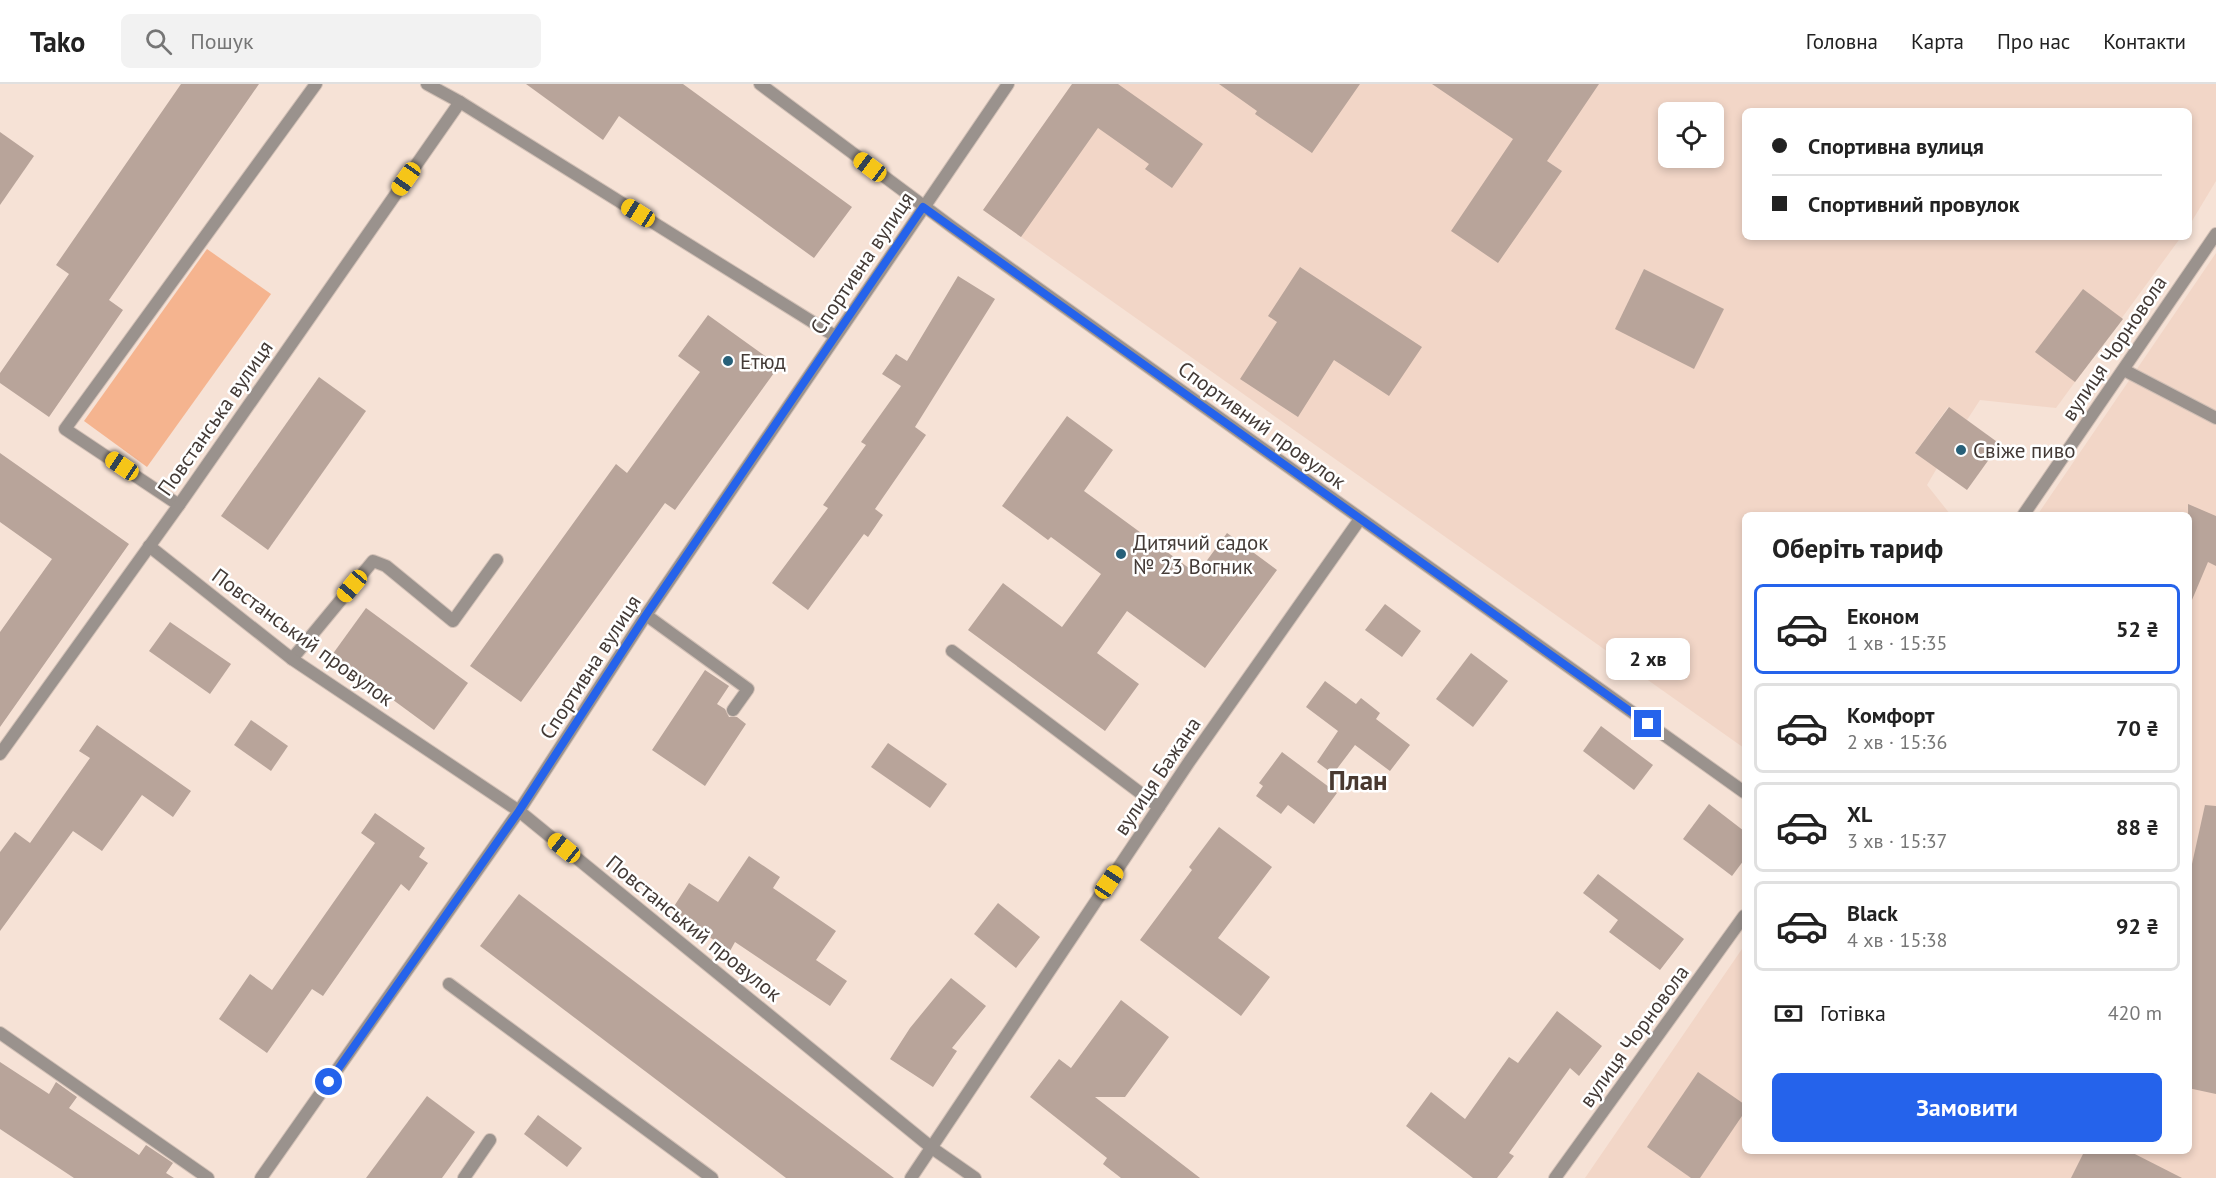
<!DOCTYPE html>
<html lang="uk">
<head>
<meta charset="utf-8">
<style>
  :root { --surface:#fff; --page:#f2f2f2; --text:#222; --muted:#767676; --line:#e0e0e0; --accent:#2563eb }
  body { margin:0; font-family:"PT Sans",sans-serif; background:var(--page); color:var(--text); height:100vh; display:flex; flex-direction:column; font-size:22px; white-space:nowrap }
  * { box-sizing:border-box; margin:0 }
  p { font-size:20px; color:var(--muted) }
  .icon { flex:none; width:33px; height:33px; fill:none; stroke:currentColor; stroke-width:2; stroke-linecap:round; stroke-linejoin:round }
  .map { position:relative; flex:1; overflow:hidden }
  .side { position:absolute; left:1742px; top:428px; width:450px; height:642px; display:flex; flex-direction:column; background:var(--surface); border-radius:9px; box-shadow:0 3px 9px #0003 }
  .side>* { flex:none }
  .banner { position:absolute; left:1742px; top:24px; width:450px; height:132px; border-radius:9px; box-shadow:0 3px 9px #0003; display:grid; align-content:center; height:132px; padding:0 30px; background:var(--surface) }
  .tools { position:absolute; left:1658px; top:18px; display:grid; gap:12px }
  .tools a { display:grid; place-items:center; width:66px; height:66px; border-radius:9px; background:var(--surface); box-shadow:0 3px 9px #0003; font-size:30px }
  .end { position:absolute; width:27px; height:27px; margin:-14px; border:8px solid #2563eb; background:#fff; box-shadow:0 0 0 3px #fff }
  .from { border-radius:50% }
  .bubble { position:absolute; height:42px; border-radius:9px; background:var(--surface); box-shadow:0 3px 9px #0003; font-size:20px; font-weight:700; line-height:42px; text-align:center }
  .car { position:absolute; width:18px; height:36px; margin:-18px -9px; border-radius:8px; box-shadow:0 0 4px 2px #0007; background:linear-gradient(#f5c518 24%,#345 0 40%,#f5c518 0 76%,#345 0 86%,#f5c518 0) }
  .banner b { display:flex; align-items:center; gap:21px; height:57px; font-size:22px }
  .banner b+b { border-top:2px solid var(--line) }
  .banner i { width:15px; height:15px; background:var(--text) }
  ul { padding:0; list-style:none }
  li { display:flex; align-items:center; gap:18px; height:90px; margin:0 12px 9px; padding:0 18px; border:3px solid var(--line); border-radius:9px }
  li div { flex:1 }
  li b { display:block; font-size:22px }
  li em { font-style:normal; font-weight:700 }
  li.active { border-color:var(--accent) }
  li>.icon { width:54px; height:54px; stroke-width:1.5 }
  h2 { padding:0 30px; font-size:27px; line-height:72px }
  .pay { display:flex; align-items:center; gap:15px; height:66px; padding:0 30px; font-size:22px }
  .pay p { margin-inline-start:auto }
  .cta { display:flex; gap:12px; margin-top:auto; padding:12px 30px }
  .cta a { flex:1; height:69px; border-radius:9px; background:var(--accent); color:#fff; font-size:24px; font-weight:700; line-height:69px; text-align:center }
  header { display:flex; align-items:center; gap:36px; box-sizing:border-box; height:84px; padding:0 30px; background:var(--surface); border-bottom:2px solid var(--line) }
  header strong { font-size:28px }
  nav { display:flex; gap:33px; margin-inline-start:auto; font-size:21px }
  .search { width:420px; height:54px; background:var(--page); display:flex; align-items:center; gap:15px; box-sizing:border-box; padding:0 21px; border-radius:9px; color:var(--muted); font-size:22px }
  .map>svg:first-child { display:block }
  .built { fill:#f2d6c7; fill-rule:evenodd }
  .green { fill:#f5b48f }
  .building { fill:#b8a49a }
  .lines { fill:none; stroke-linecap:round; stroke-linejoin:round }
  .service-casing { stroke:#d2c0b6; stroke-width:14 }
  .minor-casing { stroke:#d2c0b6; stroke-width:14 }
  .tertiary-casing { stroke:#d2c0b6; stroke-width:14 }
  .service { stroke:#9a928d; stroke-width:12 }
  .minor { stroke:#9a928d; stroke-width:12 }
  .tertiary { stroke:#9a928d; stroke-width:12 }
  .route { stroke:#2563eb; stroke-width:8 }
  .poi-dot { fill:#276079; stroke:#fff; stroke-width:2 }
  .labels { text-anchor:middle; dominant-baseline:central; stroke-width:5; stroke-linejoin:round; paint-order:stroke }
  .street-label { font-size:21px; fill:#433a36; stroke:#fff }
  .poi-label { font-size:21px; fill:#433a36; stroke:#fff; text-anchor:start }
  .district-label { font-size:27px; font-weight:bold; fill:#493930; stroke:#fff }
</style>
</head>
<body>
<header>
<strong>Tako</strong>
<div class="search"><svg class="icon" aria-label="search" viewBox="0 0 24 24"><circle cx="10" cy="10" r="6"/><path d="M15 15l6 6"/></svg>Пошук</div>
<nav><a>Головна</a><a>Карта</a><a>Про нас</a><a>Контакти</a></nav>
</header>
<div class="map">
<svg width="2216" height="1094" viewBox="0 0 2216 1094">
  <rect width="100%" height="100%" fill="#f6e2d6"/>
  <g class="built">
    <path d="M 1074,0 L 2216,0 L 2216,97 L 2189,142 L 2188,27 L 1744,27 L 1744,153 L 2181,153 L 2056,324 L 1980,316 L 1967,336 L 1948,323 L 1915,369 L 1937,384 L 1927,401 L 1950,430 L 1744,430 L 1744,664 L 983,126 ZM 1668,28 L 1713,28 L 1713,74 L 1668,74 Z"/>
    <path d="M 2216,169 L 2216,1094 L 1585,1094 L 1744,862 L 1744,1066 L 2188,1066 L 2188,430 L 2038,430 Z"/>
  </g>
  <path class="green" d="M 207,165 L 271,210 L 147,383 L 84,337 Z"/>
  <g class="building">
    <path d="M 181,0 L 259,0 L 109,216 L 123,226 L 49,333 L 0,299 L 0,289 L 69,190 L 56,181 Z"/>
    <path d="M 526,0 L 683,0 L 852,123 L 814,174 L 619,32 L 603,56 Z"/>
    <path d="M 1072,0 L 1118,0 L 1203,60 L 1172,104 L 1145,85 L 1149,80 L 1098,44 L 1021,153 L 983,126 Z"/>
    <path d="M 1219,0 L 1360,0 L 1312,69 L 1255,30 L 1257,27 Z"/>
    <path d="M 1432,0 L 1599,0 L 1547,77 L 1562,87 L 1498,179 L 1451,147 L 1513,55 Z"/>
    <path d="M 0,48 L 34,72 L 0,121 Z"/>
    <path d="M 1300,183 L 1422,263 L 1389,312 L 1334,276 L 1298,333 L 1240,295 L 1277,238 L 1268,232 Z"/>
    <path d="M 1644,185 L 1724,225 L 1694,285 L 1615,245 Z"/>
    <path d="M 958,192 L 995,215 L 915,343 L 926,351 L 875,425 L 883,431 L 868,453 L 864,450 L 808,526 L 772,499 L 828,424 L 823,421 L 866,361 L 861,358 L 901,302 L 882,290 L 896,270 L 907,277 Z"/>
    <path d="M 2083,205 L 2123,235 L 2075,298 L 2035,268 Z"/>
    <path d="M 708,231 L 779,282 L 675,426 L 665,419 L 521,618 L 470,582 L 616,380 L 627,389 L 700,288 L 678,272 Z"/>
    <path d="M 319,293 L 366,327 L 268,466 L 221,432 Z"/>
    <path d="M 1949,323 L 2000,360 L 1967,406 L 1915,369 Z"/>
    <path d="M 1067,332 L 1113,366 L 1084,407 L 1197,490 L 1227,449 L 1277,486 L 1205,584 L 1127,527 L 1097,569 L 1139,600 L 1105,647 L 968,546 L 1003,499 L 1062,543 L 1101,490 L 1051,453 L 1048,456 L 1002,422 Z"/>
    <path d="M 0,369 L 129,460 L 0,643 L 0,548 L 52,475 L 0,438 Z"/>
    <path d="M 2188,420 L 2216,432 L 2216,482 L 2208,478 L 2189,523 Z"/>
    <path d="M 1385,520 L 1421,547 L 1402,573 L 1365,546 Z"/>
    <path d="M 366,524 L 468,599 L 434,646 L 332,571 Z"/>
    <path d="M 170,538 L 231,580 L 210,610 L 149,567 Z"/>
    <path d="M 1471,569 L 1508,597 L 1473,643 L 1436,615 Z"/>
    <path d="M 705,586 L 729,602 L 717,620 L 725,625 L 729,633 L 737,633 L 746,640 L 705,702 L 652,666 Z"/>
    <path d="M 1325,597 L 1356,620 L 1361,614 L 1380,629 L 1376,635 L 1410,661 L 1390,687 L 1355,661 L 1333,690 L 1317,678 L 1338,647 L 1306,623 Z"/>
    <path d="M 251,636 L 288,662 L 271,687 L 234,661 Z"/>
    <path d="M 97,641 L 191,707 L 173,733 L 142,711 L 102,767 L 73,747 L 0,847 L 0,768 L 15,748 L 30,759 L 90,674 L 79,667 Z"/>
    <path d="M 1601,642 L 1653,681 L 1634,706 L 1583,667 Z"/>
    <path d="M 888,659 L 947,700 L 930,724 L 871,683 Z"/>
    <path d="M 1282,668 L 1337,709 L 1314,740 L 1288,721 L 1281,730 L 1256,712 L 1263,702 L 1259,699 Z"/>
    <path d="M 1709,720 L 1744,747 L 1744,776 L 1732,792 L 1683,755 Z"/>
    <path d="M 2205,721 L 2216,722 L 2216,1010 L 2188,1004 L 2188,798 Z"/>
    <path d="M 375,729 L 425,764 L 419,773 L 428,779 L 409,807 L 401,800 L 323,912 L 312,905 L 267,969 L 219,935 L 250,890 L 272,906 L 375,759 L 361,749 Z"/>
    <path d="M 1219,743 L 1272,783 L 1218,854 L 1270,893 L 1241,932 L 1140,856 L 1192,786 L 1189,783 Z"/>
    <path d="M 749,772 L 780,793 L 773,804 L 836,847 L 816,876 L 847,897 L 830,922 L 735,858 L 730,867 L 671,827 L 689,799 L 718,818 Z"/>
    <path d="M 1598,790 L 1684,855 L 1660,886 L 1609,848 L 1618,836 L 1583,809 Z"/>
    <path d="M 519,810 L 894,1094 L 786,1094 L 480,862 Z"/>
    <path d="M 998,819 L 1040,853 L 1016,884 L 974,850 Z"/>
    <path d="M 951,894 L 986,922 L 952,964 L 957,967 L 933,1003 L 890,975 L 910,944 Z"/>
    <path d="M 1121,916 L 1169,953 L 1125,1013 L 1095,1013 L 1200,1094 L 1121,1094 L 1103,1080 L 1107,1074 L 1030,1013 L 1059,975 L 1071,984 Z"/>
    <path d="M 1557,927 L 1602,962 L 1579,992 L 1570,984 L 1509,1069 L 1514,1072 L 1497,1094 L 1473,1094 L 1406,1042 L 1431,1008 L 1465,1035 L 1509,973 L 1518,979 Z"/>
    <path d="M 0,978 L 49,1010 L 56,998 L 77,1013 L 69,1024 L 139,1071 L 146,1061 L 173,1079 L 166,1089 L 174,1094 L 74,1094 L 0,1045 Z"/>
    <path d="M 1698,988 L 1744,1020 L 1744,1029 L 1700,1094 L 1691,1094 L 1647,1063 Z"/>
    <path d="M 427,1012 L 475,1048 L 442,1094 L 366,1094 Z"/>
    <path d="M 538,1031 L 582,1064 L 567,1083 L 524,1050 Z"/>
    <path d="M 2085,1066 L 2127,1066 L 2182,1094 L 2071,1094 Z"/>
  </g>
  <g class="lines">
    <g class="service-casing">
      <g id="service">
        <path d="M 427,0 L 460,18"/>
        <path d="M 2124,286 L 2216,334"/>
        <path d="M 179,421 L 65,345 L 316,0"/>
        <path d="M 646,531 L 748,605 L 733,626"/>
        <path d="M 952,567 L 1159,723"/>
        <path d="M 292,575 L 373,477 L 386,482 L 453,537 L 497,476"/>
        <path d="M 449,900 L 712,1094"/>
        <path d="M 464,1094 L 490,1056"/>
      </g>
    </g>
    <g class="minor-casing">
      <g id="minor">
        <path d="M 760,0 L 952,143 L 1744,708"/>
        <path d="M 149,462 L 292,575 L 519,727 L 932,1064 L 975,1094"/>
        <path d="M 0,670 L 179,421 L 460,18 L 835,252"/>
        <path d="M 0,949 L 208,1094"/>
        <path d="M 261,1094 L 519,727 L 646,531 L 1008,0"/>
        <path d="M 911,1094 L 1189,678 L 1360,435"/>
      </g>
    </g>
    <g class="tertiary-casing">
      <g id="tertiary">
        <path d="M 2024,430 L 2216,150"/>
        <path d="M 1555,1094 L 1744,832"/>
      </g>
    </g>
    <use href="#service" class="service"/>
    <use href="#minor" class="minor"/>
    <use href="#tertiary" class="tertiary"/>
  </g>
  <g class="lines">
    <path class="route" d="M 329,998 L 519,727 L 646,531 L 923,123 L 1648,640"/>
  </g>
  <g class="poi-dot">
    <circle cx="728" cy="277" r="6"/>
    <circle cx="1961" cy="366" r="6"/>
    <circle cx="1121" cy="470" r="6"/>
  </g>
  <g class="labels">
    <g class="street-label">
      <text transform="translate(862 179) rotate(-56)">Спортивна вулиця</text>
      <text transform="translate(2114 264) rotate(-56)">вулиця Чорновола</text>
      <text transform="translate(215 334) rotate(-55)">Повстанська вулиця</text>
      <text transform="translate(1262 341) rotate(36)">Спортивний провулок</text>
      <text transform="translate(303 553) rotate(36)">Повстанський провулок</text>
      <text transform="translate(590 583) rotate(-57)">Спортивна вулиця</text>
      <text transform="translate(1157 692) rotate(-56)">вулиця Бажана</text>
      <text transform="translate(694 844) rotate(39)">Повстанський провулок</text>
      <text transform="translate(1634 952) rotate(-54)">вулиця Чорновола</text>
    </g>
    <g class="poi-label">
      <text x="740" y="277">Етюд</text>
      <text x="1973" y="366">Свіже пиво</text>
      <text x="1133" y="458">Дитячий садок<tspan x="1133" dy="24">№ 23 Вогник</tspan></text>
    </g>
    <g class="district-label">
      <text x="1358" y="696">План</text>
    </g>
  </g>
</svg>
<div class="tools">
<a><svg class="icon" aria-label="locate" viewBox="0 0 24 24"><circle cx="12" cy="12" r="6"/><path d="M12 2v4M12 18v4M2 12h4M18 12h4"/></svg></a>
</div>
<i class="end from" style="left:329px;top:998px"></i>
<i class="end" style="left:1648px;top:640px"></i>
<div class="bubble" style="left:1606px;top:554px;width:84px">2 хв</div>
<i class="car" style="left:870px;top:83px;rotate:307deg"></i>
<i class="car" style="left:406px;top:95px;rotate:215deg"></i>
<i class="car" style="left:638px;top:129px;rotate:302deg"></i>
<i class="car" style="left:122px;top:382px;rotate:304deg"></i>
<i class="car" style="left:352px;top:502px;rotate:220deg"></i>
<i class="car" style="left:564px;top:764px;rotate:309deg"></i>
<i class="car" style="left:1109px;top:798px;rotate:34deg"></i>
<div class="banner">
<b><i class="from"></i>Спортивна вулиця</b>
<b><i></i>Спортивний провулок</b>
</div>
<section class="side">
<h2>Оберіть тариф</h2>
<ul>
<li class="active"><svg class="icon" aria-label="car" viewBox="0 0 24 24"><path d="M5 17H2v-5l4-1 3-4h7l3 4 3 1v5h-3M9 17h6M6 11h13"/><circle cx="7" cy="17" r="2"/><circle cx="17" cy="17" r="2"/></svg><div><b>Економ</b><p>1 хв · 15:35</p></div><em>52 ₴</em></li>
<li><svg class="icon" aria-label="car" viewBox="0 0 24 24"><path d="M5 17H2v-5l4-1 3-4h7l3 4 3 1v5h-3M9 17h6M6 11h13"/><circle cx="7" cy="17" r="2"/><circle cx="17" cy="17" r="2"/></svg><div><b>Комфорт</b><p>2 хв · 15:36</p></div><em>70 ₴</em></li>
<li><svg class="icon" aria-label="car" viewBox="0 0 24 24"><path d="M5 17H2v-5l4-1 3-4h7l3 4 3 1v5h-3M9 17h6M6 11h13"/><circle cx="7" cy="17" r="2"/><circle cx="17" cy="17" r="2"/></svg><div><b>XL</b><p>3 хв · 15:37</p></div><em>88 ₴</em></li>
<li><svg class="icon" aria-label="car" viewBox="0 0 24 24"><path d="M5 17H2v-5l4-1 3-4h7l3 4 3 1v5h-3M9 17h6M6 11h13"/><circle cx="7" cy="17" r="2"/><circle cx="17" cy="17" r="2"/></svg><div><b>Black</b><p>4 хв · 15:38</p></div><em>92 ₴</em></li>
</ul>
<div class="pay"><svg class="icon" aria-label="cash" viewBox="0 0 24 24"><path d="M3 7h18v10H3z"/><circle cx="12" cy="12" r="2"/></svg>Готівка<p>420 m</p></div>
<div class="cta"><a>Замовити</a></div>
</section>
</div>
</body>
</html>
